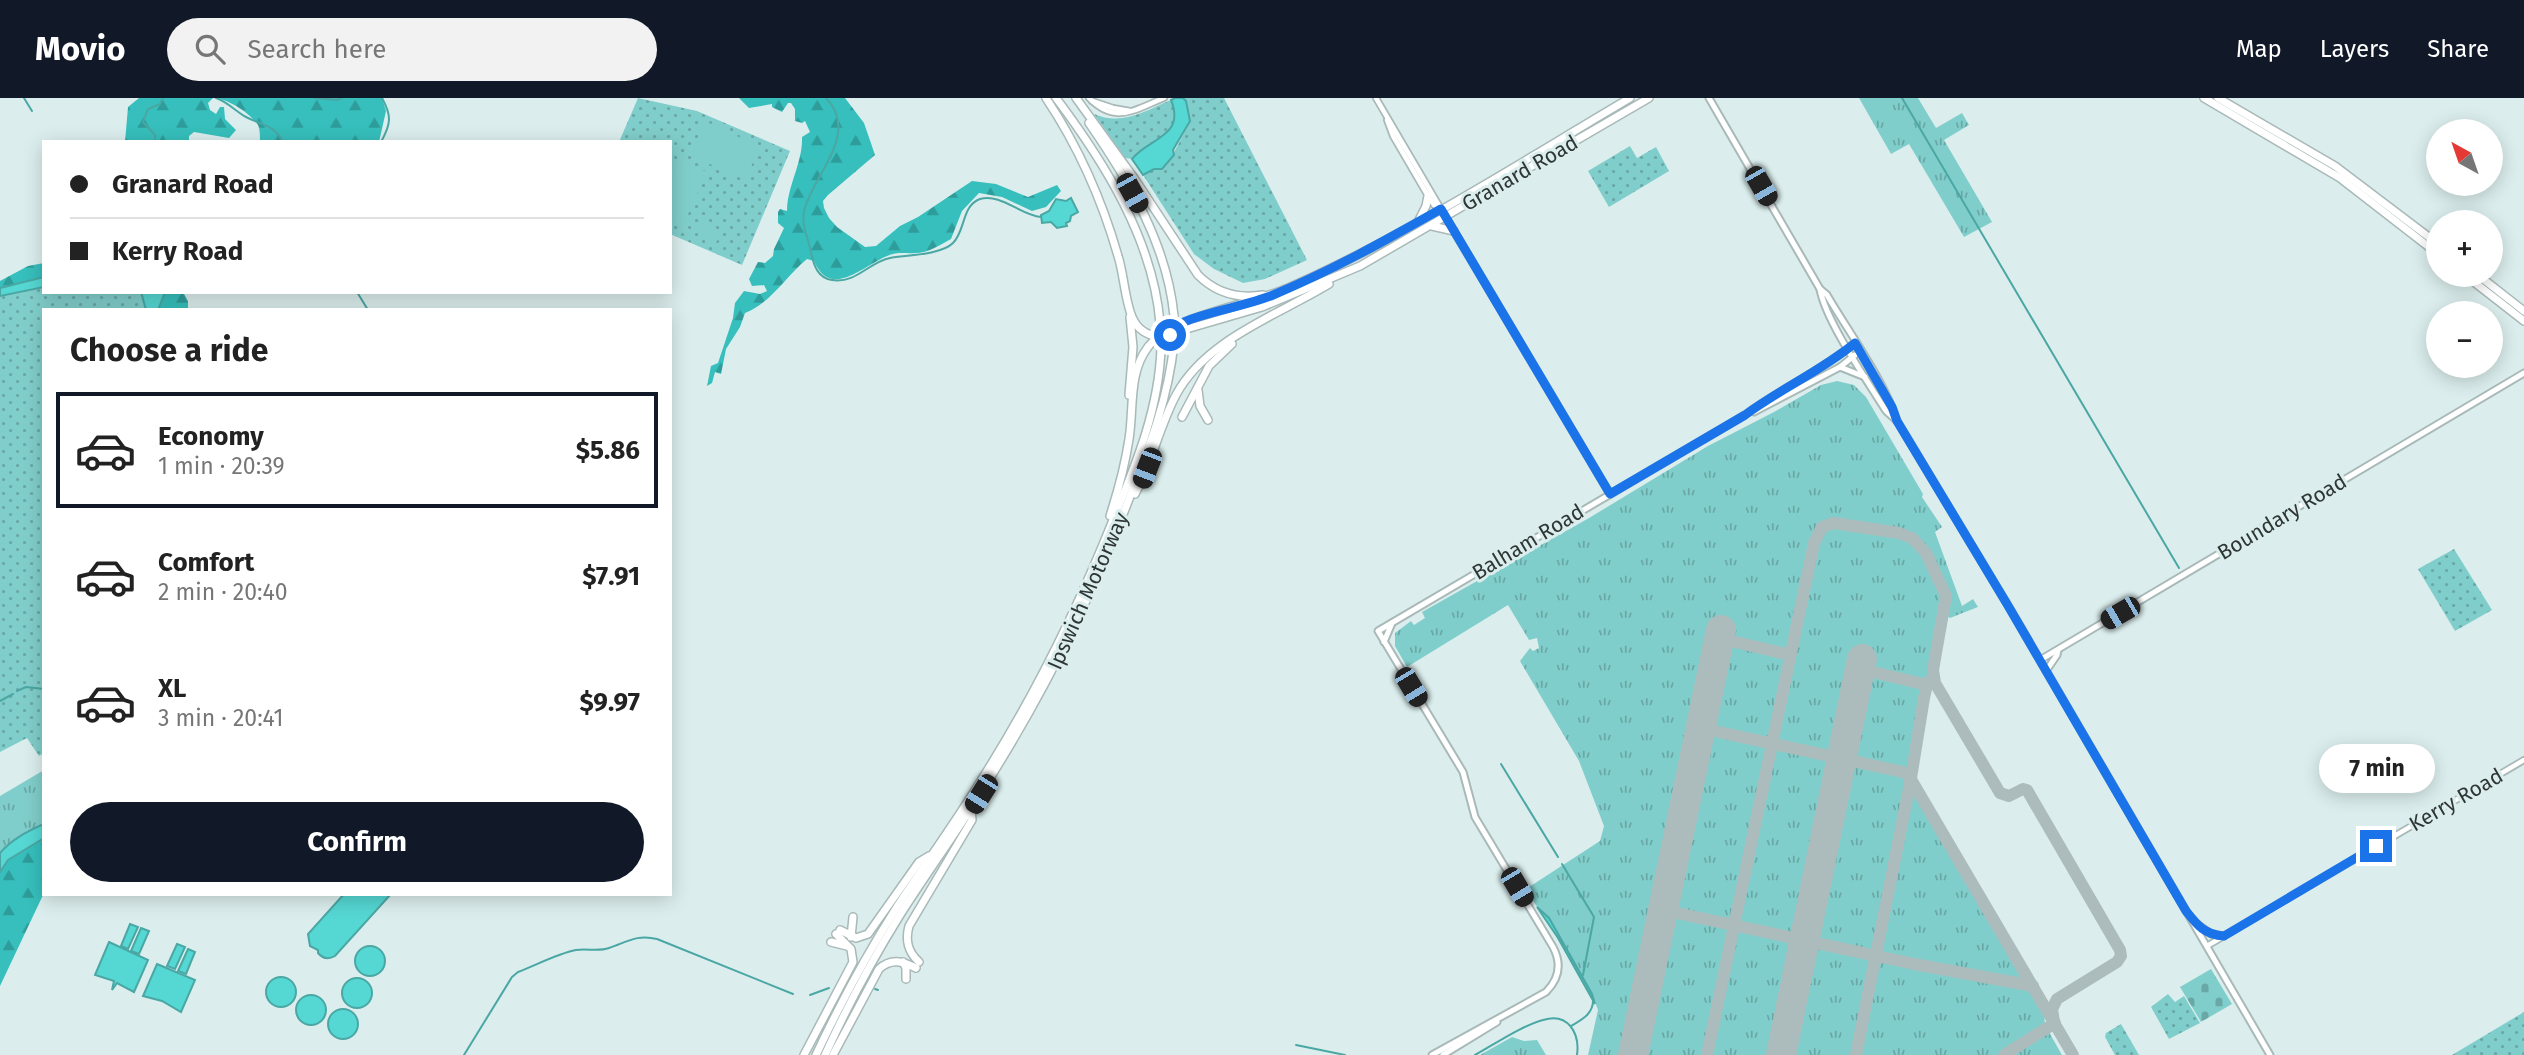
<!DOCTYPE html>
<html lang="en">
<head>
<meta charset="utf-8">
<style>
  :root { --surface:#fff; --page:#f2f2f2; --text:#222; --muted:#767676; --line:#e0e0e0; --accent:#111827 }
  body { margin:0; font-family:"Fira Sans",sans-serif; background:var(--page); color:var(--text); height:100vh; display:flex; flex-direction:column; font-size:26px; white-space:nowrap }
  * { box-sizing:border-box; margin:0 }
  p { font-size:23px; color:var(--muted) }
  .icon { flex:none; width:38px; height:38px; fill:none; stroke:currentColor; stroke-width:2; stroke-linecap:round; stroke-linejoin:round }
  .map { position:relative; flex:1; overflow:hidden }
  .side { position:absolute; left:42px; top:210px; width:630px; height:588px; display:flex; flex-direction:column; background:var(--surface); border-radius:0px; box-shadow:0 4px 18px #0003 }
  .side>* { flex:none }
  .banner { position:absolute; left:42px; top:42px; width:630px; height:154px; border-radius:0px; box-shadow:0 4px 18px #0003; display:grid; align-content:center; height:154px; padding:0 28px; background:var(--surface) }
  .needle { width:46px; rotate:320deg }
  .tools { position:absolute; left:2426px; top:21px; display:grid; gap:14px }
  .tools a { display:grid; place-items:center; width:77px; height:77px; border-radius:50%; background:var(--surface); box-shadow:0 4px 18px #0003; font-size:35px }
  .end { position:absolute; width:32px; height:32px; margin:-16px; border:9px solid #1a73e8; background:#fff; box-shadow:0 0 0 4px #fff }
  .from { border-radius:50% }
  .bubble { position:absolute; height:49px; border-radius:24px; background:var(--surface); box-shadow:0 4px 18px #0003; font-size:23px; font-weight:700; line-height:49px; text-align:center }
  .car { position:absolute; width:21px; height:42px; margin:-21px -10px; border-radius:9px; box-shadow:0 0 5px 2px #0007; background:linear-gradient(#222 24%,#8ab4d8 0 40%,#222 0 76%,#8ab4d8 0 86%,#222 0) }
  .banner b { display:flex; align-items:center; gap:24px; height:66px; font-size:26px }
  .banner b+b { border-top:2px solid var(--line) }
  .banner i { width:18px; height:18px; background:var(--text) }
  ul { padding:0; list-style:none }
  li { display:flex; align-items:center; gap:21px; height:116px; margin:0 14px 10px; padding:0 14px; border:4px solid transparent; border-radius:0px }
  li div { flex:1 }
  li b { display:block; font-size:26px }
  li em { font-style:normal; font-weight:700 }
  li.on { border-color:var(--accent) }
  li>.icon { width:63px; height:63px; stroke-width:1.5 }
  h2 { padding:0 28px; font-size:32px; line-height:84px }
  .cta { display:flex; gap:14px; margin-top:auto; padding:14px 28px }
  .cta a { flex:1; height:80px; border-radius:42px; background:var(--accent); color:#fff; font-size:28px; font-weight:700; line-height:80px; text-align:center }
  header { display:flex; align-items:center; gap:42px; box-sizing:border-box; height:98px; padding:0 35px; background:var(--accent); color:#fff }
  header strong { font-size:33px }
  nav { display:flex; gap:38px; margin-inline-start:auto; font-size:24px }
  .search { width:490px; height:63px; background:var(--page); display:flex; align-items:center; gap:18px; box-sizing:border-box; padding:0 24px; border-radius:38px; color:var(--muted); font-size:26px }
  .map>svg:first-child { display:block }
  .grass { fill:url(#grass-tufts) }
  .forest { fill:url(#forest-firs) }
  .cemetery { fill:url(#cemetery-stones) }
  .park { fill:url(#park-dots) }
  .pitch { fill:#80cecb }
  .water { fill:#55d7d3; stroke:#4aa7a4; stroke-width:2 }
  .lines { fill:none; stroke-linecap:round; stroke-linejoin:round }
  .stream { stroke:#4aa7a4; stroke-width:2 }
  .taxiway { stroke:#acbcbc; stroke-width:12 }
  .runway { stroke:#acbcbc; stroke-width:30 }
  .minor-casing { stroke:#a8b9b8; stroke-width:8 }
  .major-casing { stroke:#a8b9b8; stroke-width:9 }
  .highway-casing { stroke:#a8b9b8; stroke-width:10 }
  .minor { stroke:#fff; stroke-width:4.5 }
  .major { stroke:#fff; stroke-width:5 }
  .highway { stroke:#fff; stroke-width:7 }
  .highway-bridge-casing { stroke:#a8b9b8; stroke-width:10; stroke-linecap:butt }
  .highway-bridge { stroke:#fff; stroke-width:7 }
  .route { stroke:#1a73e8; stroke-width:9 }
  .labels { text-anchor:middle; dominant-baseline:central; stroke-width:6; stroke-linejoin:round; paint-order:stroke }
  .street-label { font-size:21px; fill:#2f3736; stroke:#dbeeed }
</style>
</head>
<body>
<header>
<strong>Movio</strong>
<div class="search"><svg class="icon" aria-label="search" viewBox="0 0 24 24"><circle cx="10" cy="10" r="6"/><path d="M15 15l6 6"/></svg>Search here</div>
<nav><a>Map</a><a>Layers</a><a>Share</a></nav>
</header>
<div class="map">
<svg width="2524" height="957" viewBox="0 0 2524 957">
  <defs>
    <pattern id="grass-tufts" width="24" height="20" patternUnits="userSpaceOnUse" patternTransform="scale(1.75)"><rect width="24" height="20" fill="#80cecb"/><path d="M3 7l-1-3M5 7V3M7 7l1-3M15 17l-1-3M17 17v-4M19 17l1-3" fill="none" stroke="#69a8a6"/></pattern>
    <pattern id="forest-firs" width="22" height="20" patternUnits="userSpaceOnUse" patternTransform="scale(1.75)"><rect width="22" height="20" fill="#36bfbc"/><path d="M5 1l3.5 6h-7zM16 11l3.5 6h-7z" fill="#2e9c9a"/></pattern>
    <pattern id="cemetery-stones" width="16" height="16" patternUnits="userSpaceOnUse" patternTransform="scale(1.75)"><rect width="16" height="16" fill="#80cecb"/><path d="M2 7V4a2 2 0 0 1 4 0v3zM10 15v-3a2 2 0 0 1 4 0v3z" fill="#69a8a6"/></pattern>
    <pattern id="park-dots" width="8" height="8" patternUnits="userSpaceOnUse" patternTransform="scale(1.75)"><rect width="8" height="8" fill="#80cecb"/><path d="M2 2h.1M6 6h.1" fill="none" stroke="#69a8a6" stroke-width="1.8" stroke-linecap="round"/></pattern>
  </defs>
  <rect width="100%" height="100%" fill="#dbeeed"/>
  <g class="grass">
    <path d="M 1859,0 L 1918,0 L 1936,30 L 1962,15 L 1969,27 L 1944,42 L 1992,124 L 1964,139 L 1909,46 L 1891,56 Z"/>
    <path d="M 1837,283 L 1854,287 L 1866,299 L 1923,396 L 1922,399 L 1942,429 L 1935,434 L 1962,508 L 1973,501 L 1978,509 L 1950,520 L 1947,518 L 1947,507 L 1942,508 L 1907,679 L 2044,915 L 2045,927 L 2062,957 L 1588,957 L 1598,912 L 1592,896 L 1549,820 L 1537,809 L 1526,791 L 1600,743 L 1604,728 L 1579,663 L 1520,563 L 1530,550 L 1533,553 L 1539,550 L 1537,540 L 1529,542 L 1508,507 L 1407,569 L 1395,548 L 1395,535 L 1411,523 L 1414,527 L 1425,520 L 1422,514 L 1589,420 L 1708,348 L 1774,314 L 1821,287 Z"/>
    <path d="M 44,672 L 44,726 L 27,733 L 0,755 L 0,698 Z"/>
    <path d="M 1512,939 L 1524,943 L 1537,942 L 1546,957 L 1480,957 Z"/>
  </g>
  <g class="forest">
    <path d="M 139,0 L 382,0 L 386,13 L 379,44 L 260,44 C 260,38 260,31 258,27 C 250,15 227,0 213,0 L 208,5 L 210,12 L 216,16 L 220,9 L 224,9 L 225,21 L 236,32 L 229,40 L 194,34 L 189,38 L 189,44 L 125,44 L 128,9 Z"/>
    <path d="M 739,0 L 845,0 L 864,25 L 875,57 L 828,97 L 823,103 L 824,110 L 829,120 L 837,129 L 865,149 L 876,148 L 900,128 L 918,119 L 972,83 L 996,86 L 1028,99 L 1057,87 L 1061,93 L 1046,109 L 1032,113 L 1002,99 L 979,95 L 962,113 L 951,141 C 940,147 928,155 915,155 C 908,156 900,154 893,156 C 868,162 832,205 814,163 L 807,161 C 785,179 771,205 745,215 L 740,229 L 726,251 L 721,276 L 715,274 L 712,285 L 707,288 L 711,268 L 718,265 L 733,220 L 735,205 L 744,193 L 760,196 L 767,193 L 764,187 L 752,188 L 749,181 L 758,164 L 765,165 L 773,158 L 774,151 L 784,130 L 778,125 L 778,114 L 780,111 L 787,113 C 787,88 803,65 802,39 L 810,34 L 805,23 L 802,25 L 795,23 L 795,11 L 791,5 L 788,5 L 782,14 L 772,9 L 772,6 L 749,10 Z"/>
    <path d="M 44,165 L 44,179 L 0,190 L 0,183 L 28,168 Z"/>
    <path d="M 165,194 L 183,194 L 188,203 L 188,212 L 158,212 Z"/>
    <path d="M 44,740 L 44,795 L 0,888 L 0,774 L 8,762 Z"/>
  </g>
  <path class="cemetery" d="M 2211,871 L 2232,906 L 2201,924 L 2180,889 Z"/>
  <g class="park">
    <path d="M 638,0 L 697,13 L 790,53 L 742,167 L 670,136 L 670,44 L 619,44 Z"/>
    <path d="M 1183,0 L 1224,0 L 1307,162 L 1265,181 L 1243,185 L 1214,171 L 1194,156 L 1143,77 L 1172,58 L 1190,24 L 1186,3 Z"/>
    <path d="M 1171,2 C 1186,39 1148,40 1132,61 L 1125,60 L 1094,16 C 1122,28 1145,13 1171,2 Z"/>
    <path d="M 1630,48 L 1637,60 L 1656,49 L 1669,73 L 1609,109 L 1588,73 Z"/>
    <path d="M 44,189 L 44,194 L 141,194 L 146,212 L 44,212 L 44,655 L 39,658 L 27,640 L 0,654 L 0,198 Z"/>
    <path d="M 2454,451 L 2492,512 L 2455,533 L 2418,471 Z"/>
    <path d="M 2168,896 L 2175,904 L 2184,898 L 2200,925 L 2169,941 L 2151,909 Z"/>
    <path d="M 2524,914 L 2524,957 L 2452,957 Z"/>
    <path d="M 2121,926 L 2139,957 L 2115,957 L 2105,939 L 2106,935 Z"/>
  </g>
  <g class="pitch">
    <path d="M 705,23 L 760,49 L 745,82 L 690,57 Z"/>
    <path d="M 679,62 L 707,74 L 684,125 L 670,119 L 670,81 Z"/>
    <path d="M 702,127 L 720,136 L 716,145 L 698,137 Z"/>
  </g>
  <g class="water">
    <path d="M 1175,0 L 1183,0 L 1186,3 L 1190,23 L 1173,52 L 1174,57 L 1162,71 L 1154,71 L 1143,77 L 1132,61 C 1148,40 1186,39 1171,2 Z"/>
    <path d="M 1071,100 L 1078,114 L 1071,118 L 1070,123 L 1066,125 L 1067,128 L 1057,130 L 1051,124 L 1042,125 L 1041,117 L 1049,113 L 1056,101 L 1066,103 Z"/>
    <path d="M 44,179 L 44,189 L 0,198 L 0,190 Z"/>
    <path d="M 141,194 L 165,194 L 158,212 L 146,212 Z"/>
    <path d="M 44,726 L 44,740 L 8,762 L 0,774 L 0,755 C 12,741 27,733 44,726 Z"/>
    <path d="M 344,796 L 391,796 L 335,858 C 328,862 323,861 318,855 L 318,852 L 310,848 L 308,836 Z"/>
    <path d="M 1537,809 L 1549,820 L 1592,896 L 1595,906 L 1558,840 Z"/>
    <path d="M 130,826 L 138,829 L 128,851 L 121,848 Z"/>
    <path d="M 141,830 L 149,833 L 139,856 L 131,853 Z"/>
    <path d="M 109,844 L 148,862 L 134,894 L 117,885 L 112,892 L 114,883 L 95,877 Z"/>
    <path d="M 177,846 L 185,849 L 175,871 L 167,868 Z"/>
    <circle cx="370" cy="863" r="15"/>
    <path d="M 188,851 L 195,854 L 186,876 L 178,873 Z"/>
    <path d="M 157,866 L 195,882 L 181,914 L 162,903 L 143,898 Z"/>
    <circle cx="281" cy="894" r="15"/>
    <circle cx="357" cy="895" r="15"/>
    <circle cx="311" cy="912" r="15"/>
    <circle cx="343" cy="926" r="15"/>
  </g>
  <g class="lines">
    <g class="stream">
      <path d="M 24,0 L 32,13"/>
      <path d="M 216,0 C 228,4 235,13 246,19 C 261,27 275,27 283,44"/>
      <path d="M 315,0 L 337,2 L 342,0"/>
      <path d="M 826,0 C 861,36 812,78 804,113 C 801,128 809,141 811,155 C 814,168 818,180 832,182 C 856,186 869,164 890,160 C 906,157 941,157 953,145 C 965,134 962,107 980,101 C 1001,95 1020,117 1041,119"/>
      <path d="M 1902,0 L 2179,470"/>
      <path d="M 155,44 L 155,37 L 143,24 L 148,11 L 160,6 L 163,0"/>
      <path d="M 381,44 C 391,26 392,18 382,0"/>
      <path d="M 357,194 L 368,212"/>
      <path d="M 17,593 L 26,589 L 44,591"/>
      <path d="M 0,603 L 13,596"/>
      <path d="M 1501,666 L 1558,759"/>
      <path d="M 1562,766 L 1594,819 L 1583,877"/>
      <path d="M 875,891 L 878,892"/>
      <path d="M 810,897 L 829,890"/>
      <path d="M 1571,928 C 1581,922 1594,916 1593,901"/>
      <path d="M 1296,947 L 1345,957"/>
      <path d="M 464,957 L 512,879 L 518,874 C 537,867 556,856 576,852 C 587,850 598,854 609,850 C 627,844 637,836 657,841 L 793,896"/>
      <path d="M 1475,957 C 1495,946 1521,928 1543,922 C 1568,914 1580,935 1577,957"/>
    </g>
    <g class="taxiway">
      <path d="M 1719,540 L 1790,557"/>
      <path d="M 1860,571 L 1927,587"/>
      <path d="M 1700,630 L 1903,674 L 1909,678 L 2073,957"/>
      <path d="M 1663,812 L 1914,866 L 2033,888"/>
      <path d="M 1707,957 L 1814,445 L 1822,429 L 1834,425 L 1899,435 L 1912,440 L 1926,455 L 1946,498 L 1933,572 L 1935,585 L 2000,695 L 2009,698 L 2023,691 L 2027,692 L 2120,852 L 2121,858 L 2117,864 L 2057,901 L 2052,911 L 2054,924"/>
      <path d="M 1856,957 L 1911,680 L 1924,600 L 1927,587 L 1933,578"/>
      <path d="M 2004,957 L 2055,925"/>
    </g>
    <g class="runway">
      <path d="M 1633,957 L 1721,532"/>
      <path d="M 1781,957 L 1862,561"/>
    </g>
    <g class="minor-casing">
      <g id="minor">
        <path d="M 1089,0 C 1115,27 1134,12 1164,0"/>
        <path d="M 1376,0 L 1441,111"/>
        <path d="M 1092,3 L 1113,10 L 1130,13"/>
        <path d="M 1387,22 L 1393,38 L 1428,98 L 1434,107 L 1441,111"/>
        <path d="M 2207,848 L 2524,662"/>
      </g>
    </g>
    <g class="major-casing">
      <g id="major">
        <path d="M 1709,0 L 1820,191 L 1827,197 C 1848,233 1885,284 1897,323 L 2012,514 L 2270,957"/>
        <path d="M 1444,116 L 1610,396"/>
        <path d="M 1820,191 C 1825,222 1868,284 1886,313 L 1897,323"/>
        <path d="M 1840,269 L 1865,279"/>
        <path d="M 1754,314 L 1840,269 L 1855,257"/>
        <path d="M 1384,544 L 1392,525"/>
        <path d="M 2040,562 L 2524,275"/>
        <path d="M 2046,573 L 2057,557 L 2058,552"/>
        <path d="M 2197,826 L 2211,836 L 2224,838"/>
        <path d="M 1432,957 L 1546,894 C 1559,881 1562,866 1553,849 L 1475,719 L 1463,674 L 1378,533 L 1745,317 C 1780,291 1821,273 1855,245"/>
        <path d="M 1443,957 L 1497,924"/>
      </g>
    </g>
    <g class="highway-casing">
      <g id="highway">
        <path d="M 1046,0 C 1078,48 1102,102 1118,158 C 1124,176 1125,205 1133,221 C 1138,232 1147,237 1159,239 L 1262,209 L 1360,168 L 1649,0"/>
        <path d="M 1056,0 C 1105,65 1153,142 1160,225"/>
        <path d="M 1076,0 L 1134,80 L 1198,177 C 1216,195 1238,201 1263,197"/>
        <path d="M 2204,0 L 2340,80 L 2438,156"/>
        <path d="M 2218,0 L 2335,68 L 2438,146"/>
        <path d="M 1089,25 C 1129,83 1167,146 1174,218"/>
        <path d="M 1419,122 L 1426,108 L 1428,98"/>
        <path d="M 1432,128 L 1454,133"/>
        <path d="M 2465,177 L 2524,223"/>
        <path d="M 2478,177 L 2524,213"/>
        <path d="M 1198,292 L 1200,308 L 1208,322"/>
        <path d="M 1129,297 L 1133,249 L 1130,219"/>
        <path d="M 1182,319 L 1209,268 L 1232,246"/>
        <path d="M 1135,396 C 1152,365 1159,329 1176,297 C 1205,242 1278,217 1329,186"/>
        <path d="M 1110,418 C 1118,393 1125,368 1129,341 C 1134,311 1128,275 1148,249 C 1171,218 1250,207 1288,190 C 1407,138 1518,66 1630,0"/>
        <path d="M 840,832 L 856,840 L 868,836 L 919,764 L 929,758"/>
        <path d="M 851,839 L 853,819"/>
        <path d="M 831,844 L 847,848"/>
        <path d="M 903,864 L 906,870 L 906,881"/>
        <path d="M 919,864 C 908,854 905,843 909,828 L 972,722 L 971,711"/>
        <path d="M 804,957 L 853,864 L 851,851 L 836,836"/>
        <path d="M 816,957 C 840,906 867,856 897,809 C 925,766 955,725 982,681 C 1034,599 1077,512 1113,422 C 1136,366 1159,311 1161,250"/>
        <path d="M 825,957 C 847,909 872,862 900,817 C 929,771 962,727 990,680 C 1045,592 1092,498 1129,401 C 1149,350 1169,299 1174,244"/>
        <path d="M 833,957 L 879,871 C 891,860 902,863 916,870"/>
      </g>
    </g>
    <use href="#minor" class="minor"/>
    <use href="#major" class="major"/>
    <use href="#highway" class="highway"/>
    <g class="highway-bridge-casing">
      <g id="highway-bridge">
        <path d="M 1174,218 L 1174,244"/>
        <path d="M 1160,225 L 1161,250"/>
      </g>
    </g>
    <use href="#highway-bridge" class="highway-bridge"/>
  </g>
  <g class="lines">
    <path class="route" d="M 1170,237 L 1157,239 C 1190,214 1236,212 1273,197 C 1331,173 1386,142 1441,111 L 1610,396 L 1745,317 C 1780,291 1821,273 1855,245 L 1892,309 L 1897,323 L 2007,506 L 2186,813 C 2197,827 2205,837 2224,838 L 2376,748"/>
  </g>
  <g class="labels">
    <g class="street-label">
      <text transform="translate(1520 75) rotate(-30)">Granard Road</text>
      <text transform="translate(2282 419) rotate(-31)">Boundary Road</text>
      <text transform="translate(1528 444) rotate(-31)">Balham Road</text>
      <text transform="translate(1088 493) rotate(-66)">Ipswich Motorway</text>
      <text transform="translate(2456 702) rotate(-30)">Kerry Road</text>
    </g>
  </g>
</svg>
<div class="tools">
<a><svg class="needle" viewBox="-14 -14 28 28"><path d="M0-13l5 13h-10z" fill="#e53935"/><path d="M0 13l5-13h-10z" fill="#767676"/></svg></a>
<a>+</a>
<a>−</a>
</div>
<i class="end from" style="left:1170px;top:237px"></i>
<i class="end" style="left:2376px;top:748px"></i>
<div class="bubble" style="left:2319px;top:646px;width:116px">7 min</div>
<i class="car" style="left:1761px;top:88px;rotate:150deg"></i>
<i class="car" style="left:1132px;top:95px;rotate:151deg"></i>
<i class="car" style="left:1147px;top:370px;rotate:201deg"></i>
<i class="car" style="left:2120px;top:515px;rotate:240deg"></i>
<i class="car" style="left:1411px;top:589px;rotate:149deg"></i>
<i class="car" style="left:981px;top:696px;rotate:212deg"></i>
<i class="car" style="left:1517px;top:789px;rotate:149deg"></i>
<div class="banner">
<b><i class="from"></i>Granard Road</b>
<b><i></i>Kerry Road</b>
</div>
<section class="side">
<h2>Choose a ride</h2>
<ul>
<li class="on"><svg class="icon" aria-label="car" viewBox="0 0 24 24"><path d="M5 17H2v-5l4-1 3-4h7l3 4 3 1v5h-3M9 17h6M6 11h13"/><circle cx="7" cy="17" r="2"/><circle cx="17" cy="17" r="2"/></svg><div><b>Economy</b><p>1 min · 20:39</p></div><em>$5.86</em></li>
<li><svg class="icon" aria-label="car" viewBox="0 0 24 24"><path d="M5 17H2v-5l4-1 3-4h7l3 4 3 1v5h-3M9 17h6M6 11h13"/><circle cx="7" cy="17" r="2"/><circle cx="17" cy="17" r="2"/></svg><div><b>Comfort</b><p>2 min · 20:40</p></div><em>$7.91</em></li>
<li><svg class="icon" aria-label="car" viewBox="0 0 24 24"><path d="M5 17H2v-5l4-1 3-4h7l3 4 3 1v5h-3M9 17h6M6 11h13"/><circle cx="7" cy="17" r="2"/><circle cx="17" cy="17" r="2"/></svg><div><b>XL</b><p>3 min · 20:41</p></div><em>$9.97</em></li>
</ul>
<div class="cta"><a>Confirm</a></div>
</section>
</div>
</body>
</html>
